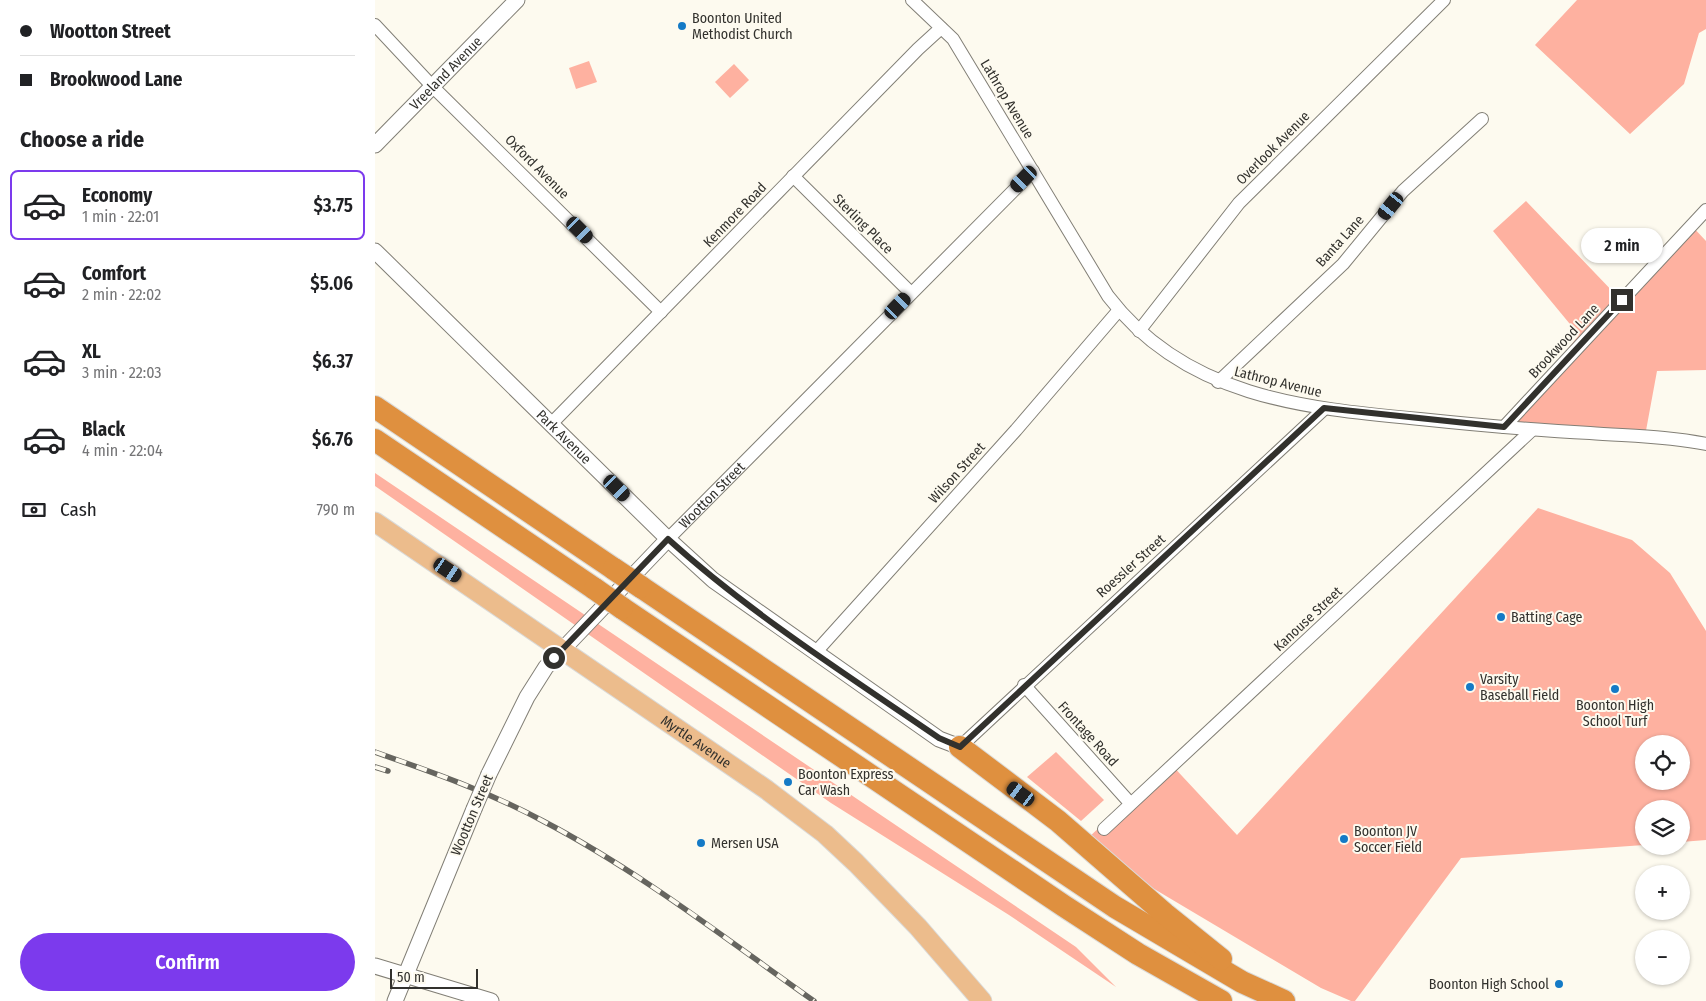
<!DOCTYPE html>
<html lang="en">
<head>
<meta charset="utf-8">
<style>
  :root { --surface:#fff; --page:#f6f6f6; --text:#202124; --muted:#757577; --line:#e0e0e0; --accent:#7c3aed }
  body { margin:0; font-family:"Fira Sans Condensed",sans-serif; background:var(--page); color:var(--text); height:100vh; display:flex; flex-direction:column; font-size:19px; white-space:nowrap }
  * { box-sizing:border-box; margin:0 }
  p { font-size:16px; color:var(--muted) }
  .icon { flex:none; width:28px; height:28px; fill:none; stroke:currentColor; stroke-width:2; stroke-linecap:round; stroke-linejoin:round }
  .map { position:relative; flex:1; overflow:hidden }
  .panel { display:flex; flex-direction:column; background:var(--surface); width:375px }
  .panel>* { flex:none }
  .top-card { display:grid; align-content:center; height:110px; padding:0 20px; background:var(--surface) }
  .fabs { position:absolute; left:1260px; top:735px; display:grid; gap:10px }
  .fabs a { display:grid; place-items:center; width:55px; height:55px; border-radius:50%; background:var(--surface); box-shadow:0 1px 4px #0004; font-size:25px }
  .scale { position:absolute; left:15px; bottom:12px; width:88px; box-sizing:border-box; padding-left:5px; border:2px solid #32312d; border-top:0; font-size:14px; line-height:18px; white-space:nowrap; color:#32312d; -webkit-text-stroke:4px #fdfaef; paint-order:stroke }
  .end { position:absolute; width:22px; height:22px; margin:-11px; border:6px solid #32312d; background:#fff; box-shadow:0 0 0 2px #fff }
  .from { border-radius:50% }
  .bubble { position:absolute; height:35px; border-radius:18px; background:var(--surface); box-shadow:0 1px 4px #0004; font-size:16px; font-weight:600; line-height:35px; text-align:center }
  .car { position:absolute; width:15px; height:30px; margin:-15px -8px; border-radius:6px; box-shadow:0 0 4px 1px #0007; background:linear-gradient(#222 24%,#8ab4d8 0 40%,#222 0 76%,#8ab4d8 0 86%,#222 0) }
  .top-card b { display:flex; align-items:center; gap:18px; height:48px; font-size:19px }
  .top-card b+b { border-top:1px solid var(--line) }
  .top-card i { width:12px; height:12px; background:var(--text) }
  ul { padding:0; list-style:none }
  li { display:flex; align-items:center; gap:15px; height:70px; margin:0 10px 8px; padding:0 10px; border:2px solid transparent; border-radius:8px }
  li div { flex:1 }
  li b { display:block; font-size:19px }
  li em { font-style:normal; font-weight:600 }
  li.selected { border-color:var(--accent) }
  li>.icon { width:45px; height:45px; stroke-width:1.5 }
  h2 { padding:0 20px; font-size:22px; line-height:60px }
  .pay { display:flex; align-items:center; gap:12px; height:55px; padding:0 20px; font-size:19px }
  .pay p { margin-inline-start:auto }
  .cta { display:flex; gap:10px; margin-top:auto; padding:10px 20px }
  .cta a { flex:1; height:58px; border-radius:30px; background:var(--accent); color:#fff; font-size:20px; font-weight:600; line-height:58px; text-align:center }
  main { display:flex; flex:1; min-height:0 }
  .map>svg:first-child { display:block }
  .green { fill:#feb1a0; fill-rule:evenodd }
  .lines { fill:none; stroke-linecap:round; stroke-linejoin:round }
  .minor-casing { stroke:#827f76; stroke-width:14 }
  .tertiary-casing { stroke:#827f76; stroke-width:17 }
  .primary-casing { stroke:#dadad9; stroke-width:21 }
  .motorway-casing { stroke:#dadad9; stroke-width:24 }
  .minor { stroke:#fff; stroke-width:12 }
  .tertiary { stroke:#fff; stroke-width:15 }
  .primary { stroke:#ecbc8c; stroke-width:19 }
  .motorway { stroke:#df903f; stroke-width:22 }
  .rail-casing { stroke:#66655f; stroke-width:5.5 }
  .rail { stroke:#fdfaef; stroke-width:4; stroke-dasharray:11; stroke-linecap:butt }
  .tertiary-bridge-casing { stroke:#827f76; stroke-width:17; stroke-linecap:butt }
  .motorway-bridge-casing { stroke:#dadad9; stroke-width:24; stroke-linecap:butt }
  .tertiary-bridge { stroke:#fff; stroke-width:15 }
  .motorway-bridge { stroke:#df903f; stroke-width:22 }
  .route { stroke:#32312d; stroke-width:6 }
  .poi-dot { fill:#147ac6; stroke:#fdfaef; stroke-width:2 }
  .labels { text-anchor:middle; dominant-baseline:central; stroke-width:4; stroke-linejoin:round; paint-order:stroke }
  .poi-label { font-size:14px; fill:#32312d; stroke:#fdfaef; text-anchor:start }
  .street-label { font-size:14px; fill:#32312d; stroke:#fdfaef }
</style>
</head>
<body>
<main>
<section class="panel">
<div class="top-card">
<b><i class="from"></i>Wootton Street</b>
<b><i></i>Brookwood Lane</b>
</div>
<h2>Choose a ride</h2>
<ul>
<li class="selected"><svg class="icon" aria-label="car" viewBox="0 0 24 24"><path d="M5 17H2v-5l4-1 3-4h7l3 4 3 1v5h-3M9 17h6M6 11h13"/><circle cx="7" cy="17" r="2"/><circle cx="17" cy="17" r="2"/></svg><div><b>Economy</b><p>1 min · 22:01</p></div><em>$3.75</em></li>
<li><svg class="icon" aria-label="car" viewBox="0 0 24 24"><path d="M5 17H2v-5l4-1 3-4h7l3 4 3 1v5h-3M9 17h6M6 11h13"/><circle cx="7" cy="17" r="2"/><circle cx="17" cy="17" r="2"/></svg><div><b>Comfort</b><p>2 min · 22:02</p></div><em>$5.06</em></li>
<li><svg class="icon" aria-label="car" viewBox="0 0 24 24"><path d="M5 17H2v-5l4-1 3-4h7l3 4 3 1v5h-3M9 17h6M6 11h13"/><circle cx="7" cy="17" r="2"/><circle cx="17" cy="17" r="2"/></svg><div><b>XL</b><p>3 min · 22:03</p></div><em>$6.37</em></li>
<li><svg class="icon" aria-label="car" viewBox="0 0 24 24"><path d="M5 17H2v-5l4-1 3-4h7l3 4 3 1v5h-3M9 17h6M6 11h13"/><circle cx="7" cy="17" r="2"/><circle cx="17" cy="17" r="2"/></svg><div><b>Black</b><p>4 min · 22:04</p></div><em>$6.76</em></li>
</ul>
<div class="pay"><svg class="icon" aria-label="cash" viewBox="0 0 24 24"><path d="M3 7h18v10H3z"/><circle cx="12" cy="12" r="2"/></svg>Cash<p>790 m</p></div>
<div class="cta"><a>Confirm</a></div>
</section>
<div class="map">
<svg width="1331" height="1001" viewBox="0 0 1331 1001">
  <rect width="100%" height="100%" fill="#fdfaef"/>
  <g class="green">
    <path d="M 1202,0 L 1331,0 L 1331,29 L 1324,33 L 1309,84 L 1255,134 L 1160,45 Z"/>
    <path d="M 214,61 L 222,82 L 201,89 L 194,68 Z"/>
    <path d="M 359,64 L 374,80 L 355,98 L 340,82 Z"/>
    <path d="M 1151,201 L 1242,296 L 1315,224 L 1331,241 L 1331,370 L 1282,371 L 1270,436 L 1131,426 L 1204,335 L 1118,231 Z"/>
    <path d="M 0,473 L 701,947 L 741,987 L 634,915 L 456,803 L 0,486 Z"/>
    <path d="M 1163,508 L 1257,540 L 1295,573 L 1331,631 L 1331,840 L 1306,842 L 1306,809 L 1269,809 L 1269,845 L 1086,858 L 980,1001 L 976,1001 L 946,988 L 754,874 L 712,839 L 794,762 L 862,835 ZM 1269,744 L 1306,744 L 1306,781 L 1269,781 Z"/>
    <path d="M 681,752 L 729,800 L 706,821 L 652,777 Z"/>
  </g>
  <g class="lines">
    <g class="minor-casing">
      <g id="minor">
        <path d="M 537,0 L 578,39 L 733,296 C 810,397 928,408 1045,419 C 1102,425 1158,430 1215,433 C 1253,436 1293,436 1331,444"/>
        <path d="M 0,25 L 58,87 L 286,312"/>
        <path d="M 418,176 L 536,293"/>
        <path d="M 764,331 L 864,203 L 1069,0"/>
        <path d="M 843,382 L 968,264 L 1028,191 L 1107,119"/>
        <path d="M 177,423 L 543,49 L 566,28"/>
        <path d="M 1129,427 L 1331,210"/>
        <path id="s1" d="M 293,539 L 658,171"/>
        <path d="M 440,653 L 641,430 L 744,310"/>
        <path d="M 649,685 L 755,803"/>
        <path d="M 585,747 L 949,409"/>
        <path d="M 729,829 L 1157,430"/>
      </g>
    </g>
    <g class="tertiary-casing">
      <g id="tertiary">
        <path id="s2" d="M 0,145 L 142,0"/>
        <path id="s3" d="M 0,251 L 293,539 L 338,580 L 564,739 L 585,747"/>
        <path d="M 114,774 L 152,697 L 171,667 L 293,539"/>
        <path d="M 0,966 L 116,1001"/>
        <path d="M 20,1001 L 99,809"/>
      </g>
    </g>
    <g class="primary-casing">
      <g id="primary">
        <path id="s4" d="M 0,522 L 392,790 L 450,834 L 481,863 L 543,927 L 607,1001"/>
      </g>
    </g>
    <g class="motorway-casing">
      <g id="motorway">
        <path d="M 0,407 L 239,569"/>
        <path d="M 0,440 L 220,589"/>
        <path d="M 266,587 L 740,907 L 867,982 L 909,1001"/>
        <path d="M 247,608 L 689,906 L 763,954 L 846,1001"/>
        <path d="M 585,747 L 683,821 L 790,914 L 846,959"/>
      </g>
    </g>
    <use href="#minor" class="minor"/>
    <use href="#tertiary" class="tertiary"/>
    <use href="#primary" class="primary"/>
    <use href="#motorway" class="motorway"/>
    <g class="rail-casing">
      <g id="rail">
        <path d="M 0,752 C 57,772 114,792 168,821 C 264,871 351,939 439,1001"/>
        <path d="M 0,767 L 13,771"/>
      </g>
    </g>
    <use href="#rail" class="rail"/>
    <g class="tertiary-bridge-casing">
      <path id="tertiary-bridge" d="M 99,809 L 114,774"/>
    </g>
    <g class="motorway-bridge-casing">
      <g id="motorway-bridge">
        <path d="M 239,569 L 266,587"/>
        <path d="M 220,589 L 247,608"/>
      </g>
    </g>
    <use href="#tertiary-bridge" class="tertiary-bridge"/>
    <use href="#motorway-bridge" class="motorway-bridge"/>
  </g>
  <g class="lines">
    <path class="route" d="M 179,658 L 293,539 C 376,614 472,675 564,738 L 585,747 L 949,408 L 1129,427 L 1247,300"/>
  </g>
  <g class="poi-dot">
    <circle cx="307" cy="26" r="5"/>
    <circle cx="1126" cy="617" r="5"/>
    <circle cx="1095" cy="687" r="5"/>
    <circle cx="1240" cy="689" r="5"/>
    <circle cx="413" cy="782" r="5"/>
    <circle cx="969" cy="839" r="5"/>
    <circle cx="326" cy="843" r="5"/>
    <circle cx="1184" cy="984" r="5"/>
  </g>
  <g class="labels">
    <g class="poi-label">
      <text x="317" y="18">Boonton United<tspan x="317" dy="16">Methodist Church</tspan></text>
      <text x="1136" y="617">Batting Cage</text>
      <text x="1105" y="679">Varsity<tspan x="1105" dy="16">Baseball Field</tspan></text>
      <text x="1240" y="705" text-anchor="middle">Boonton High<tspan x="1240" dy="16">School Turf</tspan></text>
      <text x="423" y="774">Boonton Express<tspan x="423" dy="16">Car Wash</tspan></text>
      <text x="979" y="831">Boonton JV<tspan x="979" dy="16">Soccer Field</tspan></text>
      <text x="336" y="843">Mersen USA</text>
      <text x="1174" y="984" text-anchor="end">Boonton High School</text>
    </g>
    <g class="street-label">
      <text stroke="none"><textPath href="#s2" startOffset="101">Vreeland Avenue</textPath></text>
      <text transform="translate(632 99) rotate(59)">Lathrop Avenue</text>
      <text transform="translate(898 148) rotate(-45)">Overlook Avenue</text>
      <text transform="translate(162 167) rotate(45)">Oxford Avenue</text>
      <text transform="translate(360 215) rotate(-46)">Kenmore Road</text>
      <text transform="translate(488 224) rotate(45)">Sterling Place</text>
      <text transform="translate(965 241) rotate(-48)">Banta Lane</text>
      <text transform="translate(1189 341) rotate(-47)">Brookwood Lane</text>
      <text transform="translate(903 382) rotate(14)">Lathrop Avenue</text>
      <text stroke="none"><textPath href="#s3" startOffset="265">Park Avenue</textPath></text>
      <text transform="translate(582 473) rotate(-48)">Wilson Street</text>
      <text stroke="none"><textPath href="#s1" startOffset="62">Wootton Street</textPath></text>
      <text transform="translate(756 566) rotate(-42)">Roessler Street</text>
      <text transform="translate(933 619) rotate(-43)">Kanouse Street</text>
      <text transform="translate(713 734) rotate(48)">Frontage Road</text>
      <text stroke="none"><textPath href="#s4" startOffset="389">Myrtle Avenue</textPath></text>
      <text transform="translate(97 815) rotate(-67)">Wootton Street</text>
    </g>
  </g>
</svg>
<div class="fabs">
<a><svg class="icon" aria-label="locate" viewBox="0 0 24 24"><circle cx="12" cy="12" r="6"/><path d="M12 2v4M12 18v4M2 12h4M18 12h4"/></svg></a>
<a><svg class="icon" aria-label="layers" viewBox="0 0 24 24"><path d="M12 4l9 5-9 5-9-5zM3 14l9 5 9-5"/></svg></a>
<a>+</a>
<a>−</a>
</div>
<div class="scale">50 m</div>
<i class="end from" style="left:179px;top:658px"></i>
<i class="end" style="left:1247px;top:300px"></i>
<div class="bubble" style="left:1206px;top:228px;width:82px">2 min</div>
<i class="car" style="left:649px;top:179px;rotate:225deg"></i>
<i class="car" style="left:1016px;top:206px;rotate:219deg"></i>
<i class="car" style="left:205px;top:230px;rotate:135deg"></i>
<i class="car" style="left:523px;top:306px;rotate:44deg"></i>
<i class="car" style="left:242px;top:488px;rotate:135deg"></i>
<i class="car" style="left:73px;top:570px;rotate:124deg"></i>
<i class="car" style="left:646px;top:794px;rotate:306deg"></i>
</div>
</main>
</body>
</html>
